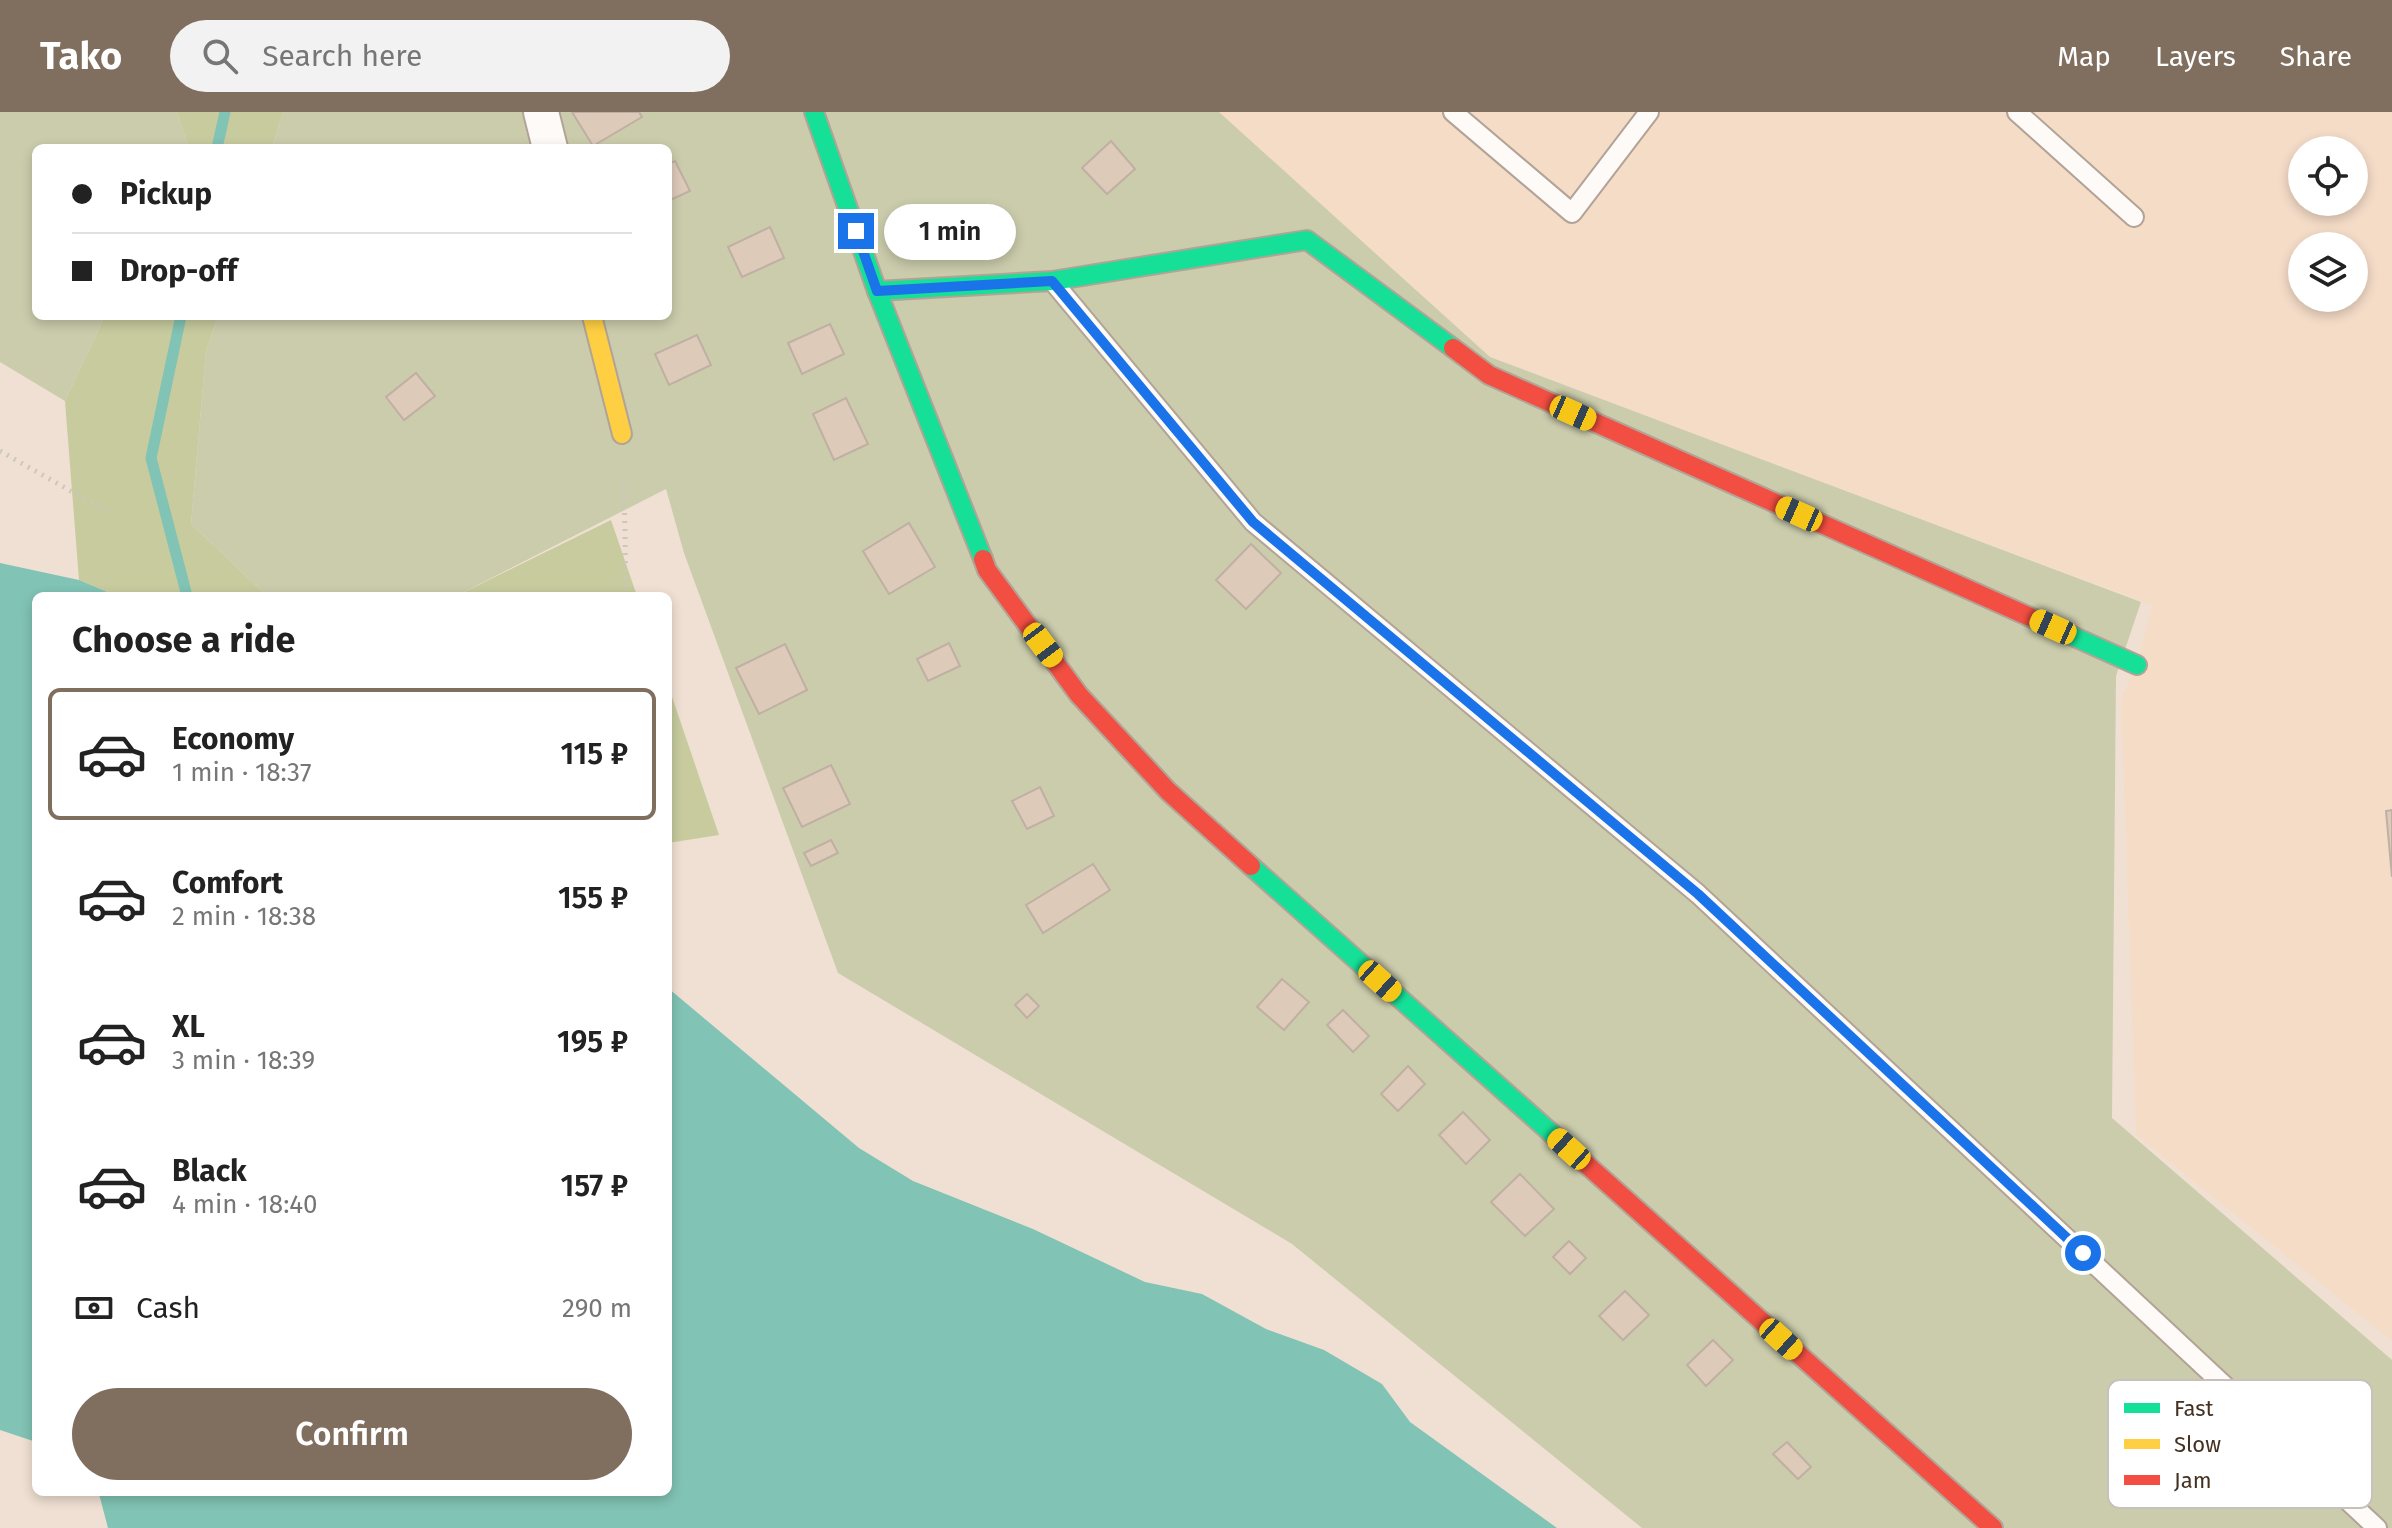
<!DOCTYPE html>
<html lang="en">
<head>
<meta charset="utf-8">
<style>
  :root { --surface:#fff; --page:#f2f2f2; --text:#222; --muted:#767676; --line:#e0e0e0; --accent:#806e5f }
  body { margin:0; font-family:"Fira Sans",sans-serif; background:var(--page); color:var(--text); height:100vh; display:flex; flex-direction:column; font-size:30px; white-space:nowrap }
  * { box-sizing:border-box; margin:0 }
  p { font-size:26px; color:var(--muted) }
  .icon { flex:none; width:44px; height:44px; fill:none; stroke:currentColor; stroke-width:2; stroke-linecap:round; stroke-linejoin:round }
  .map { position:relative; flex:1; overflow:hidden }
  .side { position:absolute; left:32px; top:480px; width:640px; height:904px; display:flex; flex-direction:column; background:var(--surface); border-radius:12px; box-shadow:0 4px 12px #0003 }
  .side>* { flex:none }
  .hud { position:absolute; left:32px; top:32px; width:640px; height:176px; border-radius:12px; box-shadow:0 4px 12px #0003; display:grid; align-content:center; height:176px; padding:0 40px; background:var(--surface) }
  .tools { position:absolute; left:2288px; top:24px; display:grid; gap:16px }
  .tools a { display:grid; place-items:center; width:80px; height:80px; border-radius:50%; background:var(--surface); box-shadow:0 4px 12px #0003; font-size:40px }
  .end { position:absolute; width:36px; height:36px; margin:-18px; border:10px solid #1a73e8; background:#fff; box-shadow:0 0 0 4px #fff }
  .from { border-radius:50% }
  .bubble { position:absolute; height:56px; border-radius:28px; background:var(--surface); box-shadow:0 4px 12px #0003; font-size:26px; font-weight:600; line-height:56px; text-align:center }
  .car { position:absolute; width:24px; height:48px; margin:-24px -12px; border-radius:10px; box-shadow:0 0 6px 2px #0007; background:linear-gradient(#f5c518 24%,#345 0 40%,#f5c518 0 76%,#345 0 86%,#f5c518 0) }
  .hud b { display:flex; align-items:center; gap:28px; height:76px; font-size:30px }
  .hud b+b { border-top:2px solid var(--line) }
  .hud i { width:20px; height:20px; background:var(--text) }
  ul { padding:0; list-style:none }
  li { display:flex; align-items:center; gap:24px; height:132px; margin:0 16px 12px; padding:0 24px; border:4px solid transparent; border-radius:12px }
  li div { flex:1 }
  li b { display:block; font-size:30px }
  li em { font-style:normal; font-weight:600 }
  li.selected { border-color:var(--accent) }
  li>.icon { width:72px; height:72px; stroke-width:1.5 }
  h2 { padding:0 40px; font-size:36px; line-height:96px }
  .pay { display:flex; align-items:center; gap:20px; height:88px; padding:0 40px; font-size:30px }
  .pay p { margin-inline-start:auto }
  .button { display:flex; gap:16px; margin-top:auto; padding:16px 40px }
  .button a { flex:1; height:92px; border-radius:48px; background:var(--accent); color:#fff; font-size:32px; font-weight:600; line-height:92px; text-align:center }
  header { display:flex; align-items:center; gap:48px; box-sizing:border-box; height:112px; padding:0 40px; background:var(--accent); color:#fff }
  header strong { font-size:38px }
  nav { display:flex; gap:44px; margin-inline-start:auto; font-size:28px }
  .search { width:560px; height:72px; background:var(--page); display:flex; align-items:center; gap:20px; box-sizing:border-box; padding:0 28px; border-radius:44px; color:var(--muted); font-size:30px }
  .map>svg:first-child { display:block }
  .built { fill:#f4dcc7; fill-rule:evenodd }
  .green { fill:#cbccac }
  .forest { fill:#c7cb9e }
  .water { fill:#81c3b4 }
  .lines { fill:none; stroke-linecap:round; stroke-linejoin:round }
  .stream { stroke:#81c3b4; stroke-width:11 }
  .building { fill:#ddcab9; stroke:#bfb0a3; stroke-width:2 }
  .lane-casing { stroke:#b2a396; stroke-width:22 }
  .street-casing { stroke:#b2a396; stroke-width:38 }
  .fast-casing { stroke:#b2a396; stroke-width:22 }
  .slow-casing { stroke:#b2a396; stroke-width:22 }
  .jam-casing { stroke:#b2a396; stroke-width:22 }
  .path { stroke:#ccc6bf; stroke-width:5; stroke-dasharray:2 6; stroke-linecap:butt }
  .lane { stroke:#fdfaf8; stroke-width:18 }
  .street { stroke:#fdfaf8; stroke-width:34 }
  .fast { stroke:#16e098; stroke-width:18 }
  .slow { stroke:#ffcf43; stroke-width:18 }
  .jam { stroke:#f24e42; stroke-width:18 }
  .route { stroke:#1a73e8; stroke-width:10 }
  .key { fill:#fff; stroke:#c7c1bc; stroke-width:2 }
  .key-label { font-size:22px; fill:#443121 }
</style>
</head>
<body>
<header>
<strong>Tako</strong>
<div class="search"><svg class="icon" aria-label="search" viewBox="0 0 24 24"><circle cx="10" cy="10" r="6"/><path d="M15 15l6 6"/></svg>Search here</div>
<nav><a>Map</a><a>Layers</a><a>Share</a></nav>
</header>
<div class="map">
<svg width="2392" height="1416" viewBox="0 0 2392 1416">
  <rect width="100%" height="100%" fill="#f0e0d3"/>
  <path class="built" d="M 1219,0 L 2392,0 L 2392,1229 L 2136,1023 L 2121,586 L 2137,553 L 2152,493 L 1490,245 ZM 2302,38 L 2354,38 L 2354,90 L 2302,90 ZM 2302,134 L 2354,134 L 2354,186 L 2302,186 Z"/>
  <g class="green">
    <path d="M 0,0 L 177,0 L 187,31 L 184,36 L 36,36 L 36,204 L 105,204 L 65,289 L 0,250 Z"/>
    <path d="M 283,0 L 1219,0 L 1490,245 L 2141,490 L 2116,564 L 2112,1006 L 2392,1248 L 2392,1416 L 1642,1416 L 1292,1132 L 838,861 L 684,441 L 666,377 L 456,484 L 267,484 L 191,412 L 206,239 L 218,204 L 668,204 L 668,36 L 272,36 Z"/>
  </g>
  <g class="forest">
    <path d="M 177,0 L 283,0 L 272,36 L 184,36 L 187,31 Z"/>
    <path d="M 105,204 L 218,204 L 206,239 L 191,412 L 267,484 L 117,484 L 79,468 L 65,289 Z"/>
    <path d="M 611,408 L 637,484 L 456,484 Z"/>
    <path d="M 668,573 L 719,723 L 668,731 Z"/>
  </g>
  <g class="water">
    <path d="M 0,451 L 79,468 L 117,484 L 36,484 L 36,1330 L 0,1318 Z"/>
    <path d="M 668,876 L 859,1036 L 913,1069 L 1033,1117 L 1145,1170 L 1202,1182 L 1266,1217 L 1324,1238 L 1382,1272 L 1410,1310 L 1557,1416 L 108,1416 L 99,1382 L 95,1380 L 668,1380 Z"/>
  </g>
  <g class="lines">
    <g class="stream">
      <path d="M 217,36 L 225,0"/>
      <path d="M 181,204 L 151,346 L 187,484"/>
    </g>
  </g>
  <g class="building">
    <path d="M 572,0 L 639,0 L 642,5 L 593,34 Z"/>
    <path d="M 1111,29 L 1135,57 L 1107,82 L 1082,56 Z"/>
    <path d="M 675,49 L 690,79 L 668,89 L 668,52 Z"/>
    <path d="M 770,115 L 784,146 L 742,165 L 728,135 Z"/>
    <path d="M 830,212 L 844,242 L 802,262 L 788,231 Z"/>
    <path d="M 697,223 L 711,253 L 669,273 L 655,242 Z"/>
    <path d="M 416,261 L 435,284 L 404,308 L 386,285 Z"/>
    <path d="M 846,286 L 868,332 L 834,348 L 813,302 Z"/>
    <path d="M 909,411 L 935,455 L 889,482 L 863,439 Z"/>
    <path d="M 1251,432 L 1281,461 L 1246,497 L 1216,468 Z"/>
    <path d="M 949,531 L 960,554 L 928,569 L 917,547 Z"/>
    <path d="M 785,532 L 807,578 L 759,602 L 736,556 Z"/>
    <path d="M 831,653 L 850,692 L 802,715 L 783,676 Z"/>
    <path d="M 1040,675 L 1054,704 L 1027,717 L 1012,689 Z"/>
    <path d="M 2392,698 L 2392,765 L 2386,699 Z"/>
    <path d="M 831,728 L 838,741 L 811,754 L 804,741 Z"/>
    <path d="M 1093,752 L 1110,778 L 1043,821 L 1026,793 Z"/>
    <path d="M 1282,867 L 1309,890 L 1284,918 L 1257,895 Z"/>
    <path d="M 1027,882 L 1039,894 L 1027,906 L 1015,893 Z"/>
    <path d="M 1343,898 L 1369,924 L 1353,940 L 1327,913 Z"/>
    <path d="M 1408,954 L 1425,972 L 1398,999 L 1381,982 Z"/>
    <path d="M 1463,1000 L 1490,1028 L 1466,1052 L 1439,1023 Z"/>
    <path d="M 1520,1062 L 1554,1097 L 1525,1124 L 1491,1090 Z"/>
    <path d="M 1569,1129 L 1586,1146 L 1570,1162 L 1553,1145 Z"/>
    <path d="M 1625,1179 L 1649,1203 L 1623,1228 L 1599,1204 Z"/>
    <path d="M 1713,1228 L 1733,1248 L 1706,1274 L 1687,1253 Z"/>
    <path d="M 1787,1330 L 1811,1355 L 1798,1367 L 1773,1342 Z"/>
  </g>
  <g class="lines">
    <g class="lane-casing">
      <g id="lane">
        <path d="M 1453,0 L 1572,101 L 1649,0"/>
        <path d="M 2017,0 L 2134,105"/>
        <path d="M 1054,171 L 1253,410 L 1698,782 L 2377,1416"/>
      </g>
    </g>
    <g class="street-casing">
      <path id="street" d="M 541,0 L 550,36"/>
    </g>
    <g class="fast-casing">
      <g id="fast">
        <path d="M 814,0 L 877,179 L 983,447"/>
        <path d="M 877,179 L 1052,169 L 1307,128 L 1453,236"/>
        <path d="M 2030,505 L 2137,553"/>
        <path d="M 1251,754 L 1567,1035"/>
      </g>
    </g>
    <g class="slow-casing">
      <path id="slow" d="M 592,204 L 622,322"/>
    </g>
    <g class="jam-casing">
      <g id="jam">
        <path d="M 1453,236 L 1489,263 L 2030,505"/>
        <path d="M 983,447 L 987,458 L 1079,583 L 1168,679 L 1251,754"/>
        <path d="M 1567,1035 L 1993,1416"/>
      </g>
    </g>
    <g class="path">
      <path d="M 0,339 L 108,400"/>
      <path d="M 624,361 L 626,484"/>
    </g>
    <use href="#lane" class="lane"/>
    <use href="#street" class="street"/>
    <use href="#fast" class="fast"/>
    <use href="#slow" class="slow"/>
    <use href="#jam" class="jam"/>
  </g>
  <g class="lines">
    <path class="route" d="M 856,119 L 877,179 L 1052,169 L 1253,410 L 1698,782 L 2083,1141"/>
  </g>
  <rect x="2108" y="1268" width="264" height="128" rx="12" class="key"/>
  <rect x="2124" y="1291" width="36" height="10" fill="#16e098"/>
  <rect x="2124" y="1327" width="36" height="10" fill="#ffcf43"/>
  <rect x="2124" y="1363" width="36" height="10" fill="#f24e42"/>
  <g class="key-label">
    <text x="2174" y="1304">Fast</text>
    <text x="2174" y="1340">Slow</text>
    <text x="2174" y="1376">Jam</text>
  </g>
</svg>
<div class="tools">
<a><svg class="icon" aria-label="locate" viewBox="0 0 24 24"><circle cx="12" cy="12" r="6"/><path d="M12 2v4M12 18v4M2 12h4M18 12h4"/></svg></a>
<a><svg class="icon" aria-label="layers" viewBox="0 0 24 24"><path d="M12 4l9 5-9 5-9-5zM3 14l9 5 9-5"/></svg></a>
</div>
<i class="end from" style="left:2083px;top:1141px"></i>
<i class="end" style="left:856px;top:119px"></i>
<div class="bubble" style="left:884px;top:92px;width:132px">1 min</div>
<i class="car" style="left:1573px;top:301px;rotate:114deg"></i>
<i class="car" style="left:1799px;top:402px;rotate:294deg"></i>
<i class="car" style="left:2053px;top:515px;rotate:294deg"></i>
<i class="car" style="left:1043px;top:533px;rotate:143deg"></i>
<i class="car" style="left:1380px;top:869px;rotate:132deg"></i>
<i class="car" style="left:1569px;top:1037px;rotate:312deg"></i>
<i class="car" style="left:1781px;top:1227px;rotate:132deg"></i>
<div class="hud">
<b><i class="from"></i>Pickup</b>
<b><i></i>Drop-off</b>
</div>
<section class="side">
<h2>Choose a ride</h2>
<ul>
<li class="selected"><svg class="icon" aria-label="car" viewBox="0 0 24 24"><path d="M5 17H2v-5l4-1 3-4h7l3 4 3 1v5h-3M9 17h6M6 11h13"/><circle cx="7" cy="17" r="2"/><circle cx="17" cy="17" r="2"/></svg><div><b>Economy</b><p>1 min · 18:37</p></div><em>115 ₽</em></li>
<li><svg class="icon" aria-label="car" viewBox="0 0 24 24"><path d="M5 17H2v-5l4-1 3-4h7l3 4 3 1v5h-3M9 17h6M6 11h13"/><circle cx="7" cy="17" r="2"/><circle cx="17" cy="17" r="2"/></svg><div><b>Comfort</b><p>2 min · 18:38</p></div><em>155 ₽</em></li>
<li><svg class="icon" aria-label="car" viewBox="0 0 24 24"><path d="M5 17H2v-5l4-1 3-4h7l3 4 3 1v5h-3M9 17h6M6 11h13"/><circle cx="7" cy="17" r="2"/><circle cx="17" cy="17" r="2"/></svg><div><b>XL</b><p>3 min · 18:39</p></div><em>195 ₽</em></li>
<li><svg class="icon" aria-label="car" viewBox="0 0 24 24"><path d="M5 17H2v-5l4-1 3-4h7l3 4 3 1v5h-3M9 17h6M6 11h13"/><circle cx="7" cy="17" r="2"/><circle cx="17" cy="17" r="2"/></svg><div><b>Black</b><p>4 min · 18:40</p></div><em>157 ₽</em></li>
</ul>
<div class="pay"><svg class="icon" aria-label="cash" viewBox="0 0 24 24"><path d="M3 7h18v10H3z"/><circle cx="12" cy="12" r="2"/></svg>Cash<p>290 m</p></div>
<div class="button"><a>Confirm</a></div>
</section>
</div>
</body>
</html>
